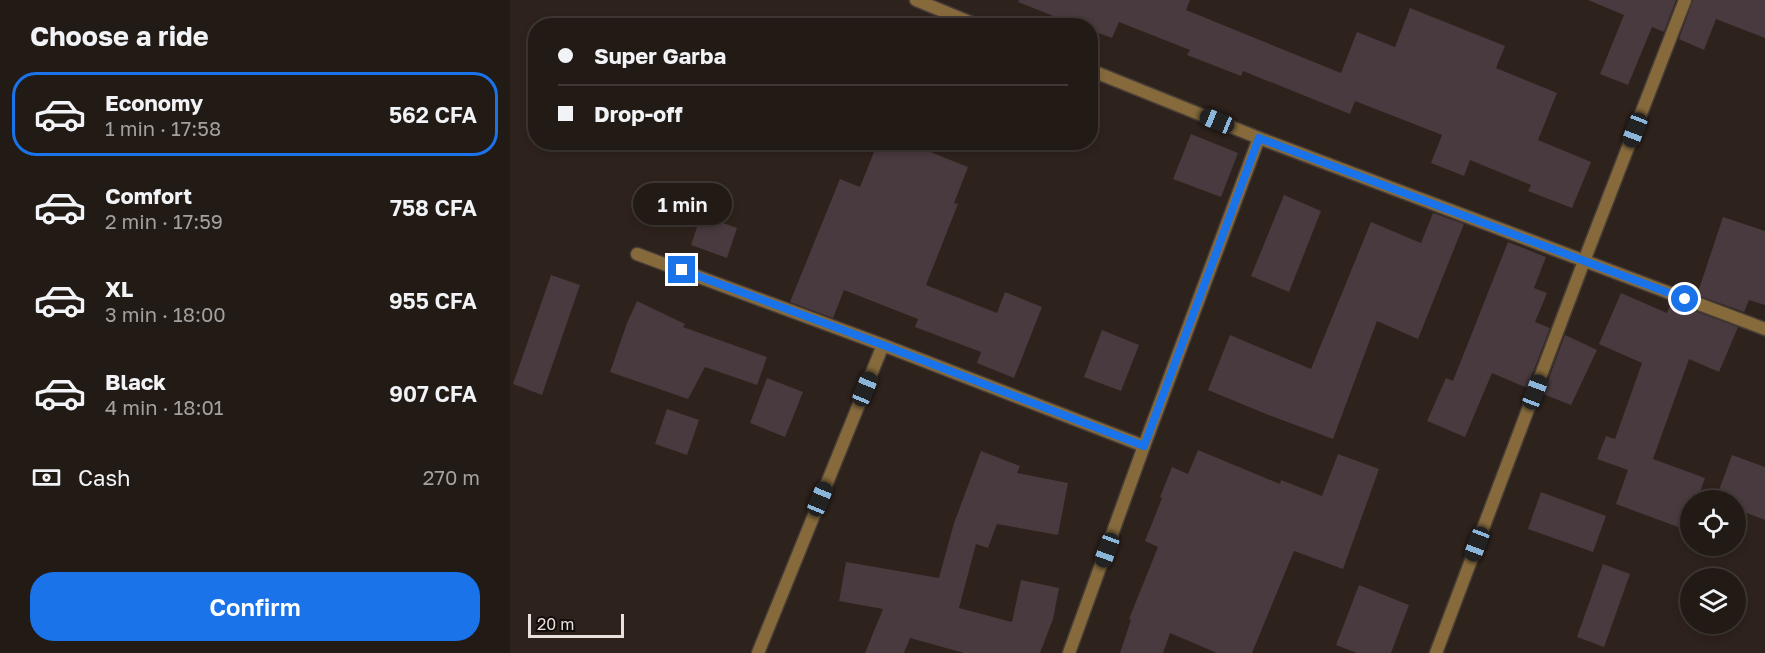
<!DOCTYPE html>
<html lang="en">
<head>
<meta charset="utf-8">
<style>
  :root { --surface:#221a15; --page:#2a231e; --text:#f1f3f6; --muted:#a2a1a0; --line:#3f3834; --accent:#1a73e8 }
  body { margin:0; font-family:"Golos Text",sans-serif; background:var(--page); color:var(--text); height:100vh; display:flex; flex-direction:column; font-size:22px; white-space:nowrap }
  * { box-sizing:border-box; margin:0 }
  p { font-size:20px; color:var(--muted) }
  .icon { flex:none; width:33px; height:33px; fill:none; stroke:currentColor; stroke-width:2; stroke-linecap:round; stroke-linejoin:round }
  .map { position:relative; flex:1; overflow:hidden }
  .side { display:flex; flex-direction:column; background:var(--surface); width:510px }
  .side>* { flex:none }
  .hud { position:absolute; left:18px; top:18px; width:570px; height:132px; border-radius:24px; box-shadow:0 3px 9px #0003,0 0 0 2px var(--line); display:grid; align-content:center; height:132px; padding:0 30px; background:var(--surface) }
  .tools { position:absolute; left:1170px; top:490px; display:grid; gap:12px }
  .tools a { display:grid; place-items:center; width:66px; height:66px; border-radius:50%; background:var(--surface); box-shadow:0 3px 9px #0003,0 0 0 2px var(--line); font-size:30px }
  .scale { position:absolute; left:18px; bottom:15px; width:96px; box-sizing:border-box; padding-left:6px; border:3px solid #e9e1dd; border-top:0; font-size:16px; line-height:21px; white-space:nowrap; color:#e9e1dd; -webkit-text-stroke:4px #120d0a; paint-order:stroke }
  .end { position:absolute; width:27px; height:27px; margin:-14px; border:8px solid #1a73e8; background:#fff; box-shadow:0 0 0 3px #fff }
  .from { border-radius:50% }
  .bubble { position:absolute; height:42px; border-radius:21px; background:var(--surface); box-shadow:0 3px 9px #0003,0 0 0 2px var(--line); font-size:20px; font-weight:600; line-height:42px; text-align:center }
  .car { position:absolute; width:18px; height:36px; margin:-18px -9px; border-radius:8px; box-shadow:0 0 4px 2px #0007; background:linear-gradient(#222 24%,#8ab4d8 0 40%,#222 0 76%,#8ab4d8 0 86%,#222 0) }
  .hud b { display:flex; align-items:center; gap:21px; height:57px; font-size:22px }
  .hud b+b { border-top:2px solid var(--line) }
  .hud i { width:15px; height:15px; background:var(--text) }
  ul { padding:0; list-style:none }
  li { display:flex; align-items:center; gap:18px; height:84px; margin:0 12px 9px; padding:0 18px; border:3px solid transparent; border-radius:24px }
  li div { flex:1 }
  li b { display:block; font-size:22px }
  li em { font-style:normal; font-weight:600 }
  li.selected { border-color:var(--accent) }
  li>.icon { width:54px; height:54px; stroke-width:1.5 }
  h2 { padding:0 30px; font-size:27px; line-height:72px }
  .pay { display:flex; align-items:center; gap:15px; height:66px; padding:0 30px; font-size:22px }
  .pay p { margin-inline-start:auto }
  .primary-button { display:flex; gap:12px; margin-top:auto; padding:12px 30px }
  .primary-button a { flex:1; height:69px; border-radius:24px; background:var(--accent); color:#fff; font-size:24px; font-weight:600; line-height:69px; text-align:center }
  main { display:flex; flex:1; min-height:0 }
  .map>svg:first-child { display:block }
  .building { fill:#483a3e }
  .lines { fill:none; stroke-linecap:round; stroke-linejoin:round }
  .minor-casing { stroke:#483d37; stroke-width:15 }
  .minor { stroke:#866a3c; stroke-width:12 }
  .route { stroke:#1a73e8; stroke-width:8 }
</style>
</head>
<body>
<main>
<section class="side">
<h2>Choose a ride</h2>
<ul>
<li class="selected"><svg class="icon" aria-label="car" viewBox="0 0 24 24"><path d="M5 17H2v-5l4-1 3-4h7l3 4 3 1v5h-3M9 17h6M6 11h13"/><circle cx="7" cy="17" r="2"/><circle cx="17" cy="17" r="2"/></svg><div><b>Economy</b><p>1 min · 17:58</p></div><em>562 CFA</em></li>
<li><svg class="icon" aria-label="car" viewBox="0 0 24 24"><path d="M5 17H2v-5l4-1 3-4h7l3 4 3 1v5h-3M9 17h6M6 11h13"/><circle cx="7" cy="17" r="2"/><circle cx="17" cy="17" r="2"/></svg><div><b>Comfort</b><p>2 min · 17:59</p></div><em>758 CFA</em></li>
<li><svg class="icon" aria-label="car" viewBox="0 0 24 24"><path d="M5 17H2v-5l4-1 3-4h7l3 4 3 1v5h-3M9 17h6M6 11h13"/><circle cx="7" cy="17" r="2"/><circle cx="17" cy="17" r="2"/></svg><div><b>XL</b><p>3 min · 18:00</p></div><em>955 CFA</em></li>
<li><svg class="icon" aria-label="car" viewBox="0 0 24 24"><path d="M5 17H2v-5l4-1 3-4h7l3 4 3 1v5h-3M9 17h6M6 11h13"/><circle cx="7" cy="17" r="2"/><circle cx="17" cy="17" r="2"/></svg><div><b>Black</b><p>4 min · 18:01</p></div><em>907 CFA</em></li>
</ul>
<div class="pay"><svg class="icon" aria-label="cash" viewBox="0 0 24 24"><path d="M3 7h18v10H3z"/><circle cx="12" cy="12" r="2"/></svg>Cash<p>270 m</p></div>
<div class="primary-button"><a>Confirm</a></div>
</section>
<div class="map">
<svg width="1255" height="653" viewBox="0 0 1255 653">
  <rect width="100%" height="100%" fill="#2e221c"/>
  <g class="building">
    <path d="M 509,0 L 680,0 L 676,10 L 831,73 L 847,32 L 885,47 L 900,8 L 995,46 L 986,68 L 1047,93 L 1028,140 L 1081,162 L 1062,208 L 1018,191 L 1021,185 L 960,160 L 954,176 L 921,163 L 932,135 L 845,101 L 840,114 L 733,71 L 731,76 L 677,55 L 680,50 L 609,22 L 602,38 L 580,30 L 580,26 L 569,26 L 508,2 Z"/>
    <path d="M 1078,0 L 1166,0 L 1154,32 L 1142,27 L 1118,85 L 1090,74 L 1114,15 Z"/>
    <path d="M 1183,0 L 1255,0 L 1255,38 L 1206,19 L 1194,50 L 1169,39 Z"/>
    <path d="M 681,134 L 728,153 L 711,197 L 663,179 Z"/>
    <path d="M 368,142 L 415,142 L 413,149 L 458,167 L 444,203 L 448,204 L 416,285 L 487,313 L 495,292 L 532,307 L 504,378 L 467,363 L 471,352 L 405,327 L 408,319 L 334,290 L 323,318 L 280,302 L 330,179 L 350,187 Z"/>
    <path d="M 774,195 L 811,211 L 779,292 L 741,276 Z"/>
    <path d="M 923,213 L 954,224 L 908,339 L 867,321 L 823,439 L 756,414 L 698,390 L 720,335 L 801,369 L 861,222 L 911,243 Z"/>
    <path d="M 191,215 L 227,228 L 217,258 L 181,245 Z"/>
    <path d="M 1213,217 L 1255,231 L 1255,305 L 1239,300 L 1234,312 L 1187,295 Z"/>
    <path d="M 998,242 L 1036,257 L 1024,288 L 1037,293 L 1025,322 L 1040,328 L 1017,388 L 982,373 L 955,437 L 917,421 L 936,378 L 943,381 Z"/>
    <path d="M 41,275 L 70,285 L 32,395 L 3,384 Z"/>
    <path d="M 1111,293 L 1157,313 L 1161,304 L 1181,313 L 1182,310 L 1228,327 L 1209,372 L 1179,359 L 1143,459 L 1195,478 L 1187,501 L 1180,501 L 1180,518 L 1176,530 L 1106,504 L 1118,470 L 1087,459 L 1096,436 L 1105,439 L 1132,363 L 1089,344 Z"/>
    <path d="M 127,301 L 175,324 L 173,327 L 257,357 L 247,385 L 195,367 L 178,399 L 100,372 L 117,323 Z"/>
    <path d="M 592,330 L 629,345 L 611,391 L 574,377 Z"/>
    <path d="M 1055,335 L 1087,350 L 1061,405 L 1033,394 Z"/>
    <path d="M 257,378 L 293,392 L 275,437 L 240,423 Z"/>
    <path d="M 157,409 L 189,420 L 177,455 L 145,444 Z"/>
    <path d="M 688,450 L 770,484 L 771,480 L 812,496 L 828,454 L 869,469 L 833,569 L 784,551 L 742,653 L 707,653 L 660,633 L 653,653 L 610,653 L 621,620 L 619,619 L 648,547 L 635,541 L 652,498 L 650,497 L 662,467 L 678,474 Z"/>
    <path d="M 471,451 L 510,466 L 507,473 L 558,483 L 548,535 L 487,524 L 478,548 L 466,544 L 449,608 L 502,622 L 511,580 L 549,588 L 543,619 L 530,653 L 454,653 L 400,638 L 394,653 L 355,653 L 373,609 L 329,601 L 336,562 L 429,578 L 444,523 Z"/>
    <path d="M 1222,455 L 1255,467 L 1255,520 L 1226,509 L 1226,501 L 1205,501 Z"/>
    <path d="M 1031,492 L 1096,516 L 1083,552 L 1018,529 Z"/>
    <path d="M 1093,564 L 1120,574 L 1094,647 L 1067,637 Z"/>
    <path d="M 849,585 L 899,605 L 881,653 L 847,653 L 826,645 Z"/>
  </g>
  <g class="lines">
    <g class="minor-casing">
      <g id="minor">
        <path d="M 406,0 L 469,26"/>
        <path d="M 580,70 L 749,138 L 1255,329"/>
        <path d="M 127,254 L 373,345 L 634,446"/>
        <path d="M 248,653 L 373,345"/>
        <path d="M 559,653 L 634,446 L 749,138"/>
        <path d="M 926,653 L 1074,261 L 1175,0"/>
      </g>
    </g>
    <use href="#minor" class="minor"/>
  </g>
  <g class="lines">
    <path class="route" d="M 172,270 L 373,345 L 634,446 L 749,138 L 1175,299"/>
  </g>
</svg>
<div class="tools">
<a><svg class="icon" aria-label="locate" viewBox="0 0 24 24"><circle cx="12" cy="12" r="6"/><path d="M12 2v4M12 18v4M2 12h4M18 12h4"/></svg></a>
<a><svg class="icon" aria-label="layers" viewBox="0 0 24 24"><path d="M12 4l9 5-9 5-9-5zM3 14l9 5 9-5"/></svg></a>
</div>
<div class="scale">20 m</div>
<i class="end from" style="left:1175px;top:299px"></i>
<i class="end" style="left:172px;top:270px"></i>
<div class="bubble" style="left:123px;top:183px;width:99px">1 min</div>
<i class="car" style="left:707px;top:121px;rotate:292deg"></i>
<i class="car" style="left:1125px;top:130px;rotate:201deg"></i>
<i class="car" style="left:355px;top:389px;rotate:22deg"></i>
<i class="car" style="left:1025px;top:392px;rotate:21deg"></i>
<i class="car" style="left:310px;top:499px;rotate:22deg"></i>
<i class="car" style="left:967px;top:544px;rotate:201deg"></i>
<i class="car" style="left:597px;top:550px;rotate:200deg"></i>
<div class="hud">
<b><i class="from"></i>Super Garba</b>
<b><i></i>Drop-off</b>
</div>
</div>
</main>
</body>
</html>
